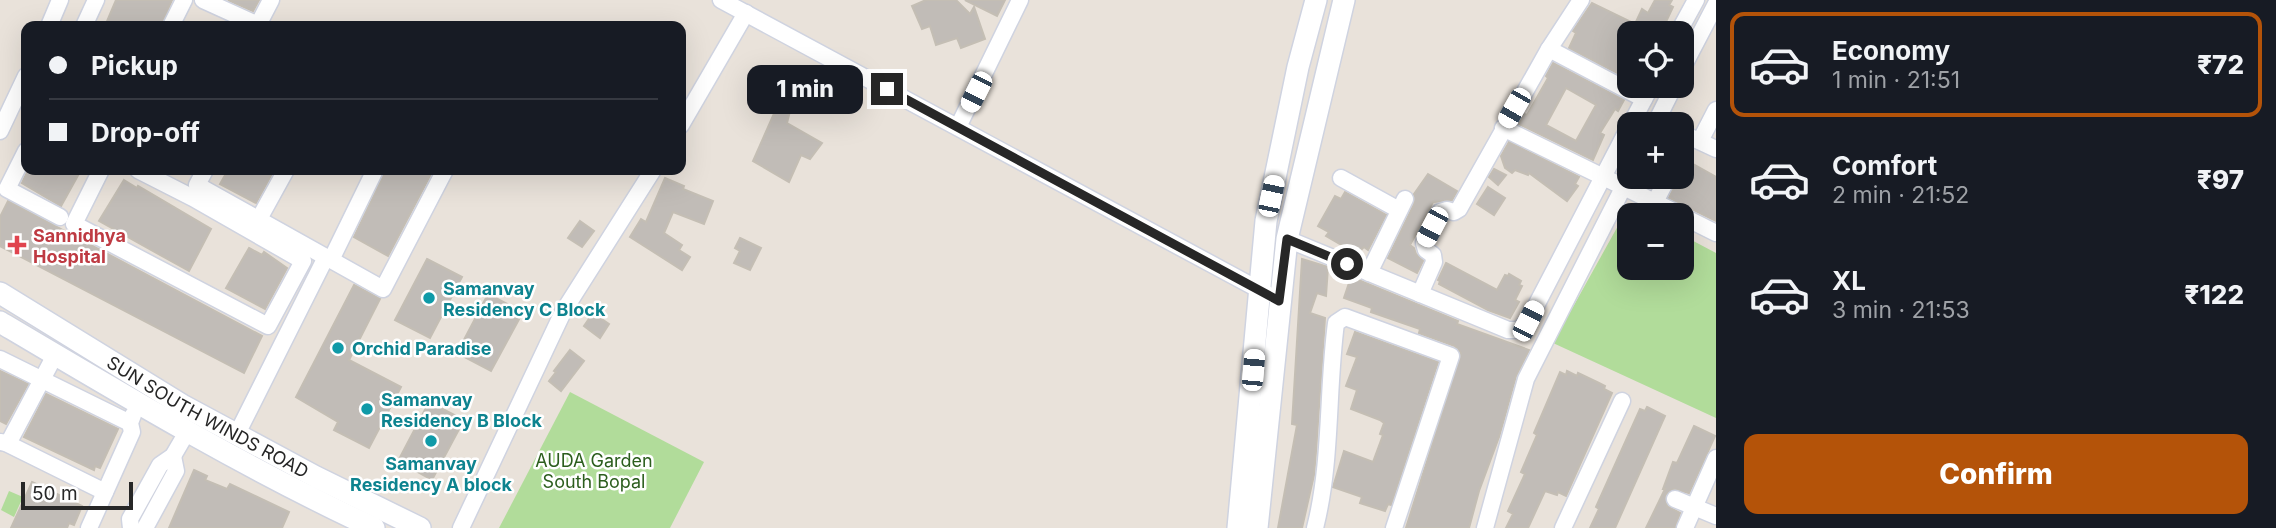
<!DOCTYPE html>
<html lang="en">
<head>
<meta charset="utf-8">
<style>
  :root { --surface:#171b24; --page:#20242c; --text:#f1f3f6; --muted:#9ea1a6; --line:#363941; --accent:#b45309 }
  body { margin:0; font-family:Inter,sans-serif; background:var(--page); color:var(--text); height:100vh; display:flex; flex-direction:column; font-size:26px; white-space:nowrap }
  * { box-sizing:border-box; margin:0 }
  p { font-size:23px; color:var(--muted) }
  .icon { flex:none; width:38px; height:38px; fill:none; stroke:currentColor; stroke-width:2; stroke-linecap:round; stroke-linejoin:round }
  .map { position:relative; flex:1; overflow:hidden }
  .side { display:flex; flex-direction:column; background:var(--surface); width:560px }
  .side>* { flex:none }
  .guide { position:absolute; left:21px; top:21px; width:665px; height:154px; border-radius:14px; box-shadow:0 7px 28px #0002; display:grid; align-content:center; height:154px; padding:0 28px; background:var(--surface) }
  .buttons { position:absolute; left:1617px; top:21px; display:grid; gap:14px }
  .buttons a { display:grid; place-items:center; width:77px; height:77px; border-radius:14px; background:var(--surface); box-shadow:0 7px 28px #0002; font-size:35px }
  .scale { position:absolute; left:21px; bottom:18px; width:112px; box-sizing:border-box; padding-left:7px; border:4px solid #272727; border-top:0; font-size:19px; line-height:24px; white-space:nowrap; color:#272727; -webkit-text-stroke:5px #fff; paint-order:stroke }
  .end { position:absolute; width:32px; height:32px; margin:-16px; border:9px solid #272727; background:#fff; box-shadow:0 0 0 4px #fff }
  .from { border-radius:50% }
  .bubble { position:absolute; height:49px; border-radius:14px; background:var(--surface); box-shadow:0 7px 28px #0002; font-size:23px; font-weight:800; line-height:49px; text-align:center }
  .car { position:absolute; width:21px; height:42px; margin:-21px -10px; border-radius:9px; box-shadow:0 0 5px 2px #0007; background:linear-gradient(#fff 24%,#345 0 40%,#fff 0 76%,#345 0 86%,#fff 0) }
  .guide b { display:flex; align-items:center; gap:24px; height:66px; font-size:26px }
  .guide b+b { border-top:2px solid var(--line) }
  .guide i { width:18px; height:18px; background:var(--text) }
  ul { padding:12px 0 0; list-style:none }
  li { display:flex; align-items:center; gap:21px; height:105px; margin:0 14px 10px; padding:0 14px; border:4px solid transparent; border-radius:14px }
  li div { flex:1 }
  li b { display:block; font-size:26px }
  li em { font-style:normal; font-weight:800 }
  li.active { border-color:var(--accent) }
  li>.icon { width:63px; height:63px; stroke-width:1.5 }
  .cta { display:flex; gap:14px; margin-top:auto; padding:14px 28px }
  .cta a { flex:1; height:80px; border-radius:14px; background:var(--accent); color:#fff; font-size:28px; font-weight:800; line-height:80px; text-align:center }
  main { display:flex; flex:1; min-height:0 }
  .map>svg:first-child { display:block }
  .green { fill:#b1dc9a }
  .building { fill:#c1bcb7; stroke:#c4beb4; stroke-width:2; fill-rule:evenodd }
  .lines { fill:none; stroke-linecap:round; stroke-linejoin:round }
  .street-casing { stroke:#cfd3e0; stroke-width:19 }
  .secondary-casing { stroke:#cfd3e0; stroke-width:24 }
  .street { stroke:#fff; stroke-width:16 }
  .secondary { stroke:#fff; stroke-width:21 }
  .route { stroke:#272727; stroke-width:9 }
  .health-dot { fill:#e0444e; stroke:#fff; stroke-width:2.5 }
  .culture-dot { fill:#0f9aa8; stroke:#fff; stroke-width:2.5 }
  .labels { text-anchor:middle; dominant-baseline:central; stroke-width:5; stroke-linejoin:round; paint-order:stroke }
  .health-label { font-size:18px; font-weight:bold; fill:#be3a42; stroke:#fff; text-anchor:start }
  .culture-label { font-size:18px; font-weight:bold; fill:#0d838f; stroke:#fff; text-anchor:start }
  .street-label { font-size:18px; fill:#272727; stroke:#fff }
  .park-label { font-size:18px; fill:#2c5e1e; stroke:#fff }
</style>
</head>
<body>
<main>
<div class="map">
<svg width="1716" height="528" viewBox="0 0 1716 528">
  <rect width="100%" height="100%" fill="#e9e2da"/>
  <g class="green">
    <path d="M 1629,206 L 1646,215 L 1629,215 L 1629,268 L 1682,268 L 1682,235 L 1716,253 L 1716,418 L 1553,343 Z"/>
    <path d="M 570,392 L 704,462 L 670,528 L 499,528 Z"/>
    <path d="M 9,491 L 23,497 L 14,517 L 1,510 Z"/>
  </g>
  <g class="building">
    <path d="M 116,0 L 172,0 L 161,26 L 105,26 Z"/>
    <path d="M 228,0 L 259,0 L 253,11 Z"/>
    <path d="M 926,0 L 956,0 L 970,14 L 974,7 L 985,39 L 961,48 L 957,38 L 936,45 L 930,26 L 922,29 L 912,6 Z"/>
    <path d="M 965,0 L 1005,0 L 997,16 Z"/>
    <path d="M 1655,0 L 1672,0 L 1669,5 L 1673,7 L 1665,24 L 1662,23 L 1657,33 L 1629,33 L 1629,79 L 1569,48 L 1576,33 L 1573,31 L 1592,3 L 1635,24 L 1642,9 L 1648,13 Z"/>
    <path d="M 1553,63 L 1624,100 L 1618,111 L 1615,109 L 1600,133 L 1604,135 L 1593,160 L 1519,124 L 1524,114 L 1527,115 L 1548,78 L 1546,76 ZM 1566,88 L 1596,105 L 1576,141 L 1546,125 Z"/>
    <path d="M 780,100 L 792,103 L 787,123 L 822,143 L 810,159 L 801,155 L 789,182 L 753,161 Z"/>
    <path d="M 1509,142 L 1579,177 L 1575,184 L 1578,186 L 1567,201 L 1529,173 L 1528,175 L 1515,170 L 1512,173 L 1505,168 L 1501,156 Z"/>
    <path d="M 1686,160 L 1716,177 L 1716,221 L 1669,198 L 1678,177 L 1682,177 L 1682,168 Z"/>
    <path d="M 1494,169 L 1506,175 L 1498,185 L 1489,177 Z"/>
    <path d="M 28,170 L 81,170 L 61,206 L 22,183 Z"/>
    <path d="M 228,170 L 274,170 L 256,203 L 220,184 Z"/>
    <path d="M 386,170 L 433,170 L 388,256 L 354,237 Z"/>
    <path d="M 1428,174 L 1457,191 L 1452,200 L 1433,202 L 1410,245 L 1414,248 L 1416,254 L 1423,261 L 1417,273 L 1388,258 L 1414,204 L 1414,194 Z"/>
    <path d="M 665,178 L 684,186 L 683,189 L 713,201 L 704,224 L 673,212 L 664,233 L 682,245 L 679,250 L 690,257 L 682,270 L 630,237 L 641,219 L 646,222 Z"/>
    <path d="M 124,180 L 137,188 L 138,186 L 211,229 L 189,271 L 99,221 Z"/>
    <path d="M 1488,187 L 1505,198 L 1494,215 L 1477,204 Z"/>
    <path d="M 1345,192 L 1386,215 L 1368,250 L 1364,247 L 1357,254 L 1326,236 L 1329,232 L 1318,226 L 1335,196 L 1341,199 Z"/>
    <path d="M 8,201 L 262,336 L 244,373 L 0,246 L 0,217 Z"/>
    <path d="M 580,221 L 594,231 L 582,247 L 568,238 Z"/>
    <path d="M 740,238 L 761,248 L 750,270 L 734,263 L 740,251 L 735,248 Z"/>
    <path d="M 249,248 L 262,255 L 264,252 L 287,268 L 265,309 L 226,288 Z"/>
    <path d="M 427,259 L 462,277 L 430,338 L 395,320 Z"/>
    <path d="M 1302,259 L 1328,267 L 1326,296 L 1317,293 L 1310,313 L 1325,318 L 1316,451 L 1314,475 L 1302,528 L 1278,528 L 1297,425 L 1292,424 Z"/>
    <path d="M 1446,263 L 1497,290 L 1505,275 L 1508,276 L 1509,274 L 1521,281 L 1519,285 L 1522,286 L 1515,300 L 1519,302 L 1510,318 L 1488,310 L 1439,284 L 1440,281 L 1438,280 Z"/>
    <path d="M 1351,277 L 1458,321 L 1457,324 L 1529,350 L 1516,376 L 1499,437 L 1479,491 L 1469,528 L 1406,528 L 1461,353 L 1455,346 L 1419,333 L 1420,329 L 1371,312 L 1372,308 L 1344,298 Z"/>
    <path d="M 354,285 L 380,299 L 349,360 L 401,387 L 369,448 L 334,430 L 338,422 L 296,397 Z"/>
    <path d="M 488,294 L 523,312 L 491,371 L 457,353 Z"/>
    <path d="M 593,313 L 609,324 L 600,338 L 584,326 Z"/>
    <path d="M 1355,332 L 1438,362 L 1391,505 L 1388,504 L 1385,511 L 1360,503 L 1362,497 L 1333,487 L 1344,451 L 1373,462 L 1383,435 L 1380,434 L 1384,423 L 1380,420 L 1351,409 L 1357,390 L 1346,386 L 1357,357 L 1347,354 Z"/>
    <path d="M 570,350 L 584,361 L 561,391 L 549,381 L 556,372 L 554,371 Z"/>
    <path d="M 0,371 L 28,384 L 6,424 L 0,421 Z"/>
    <path d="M 1567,371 L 1577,376 L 1578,373 L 1599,383 L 1605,386 L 1604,389 L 1612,393 L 1566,496 L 1558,492 L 1557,495 L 1545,491 L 1528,528 L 1506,528 L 1513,514 L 1508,511 L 1525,474 L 1521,472 L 1537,435 L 1534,433 L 1560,372 L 1566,375 Z"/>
    <path d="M 46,394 L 118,429 L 100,468 L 95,466 L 94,470 L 24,437 Z"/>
    <path d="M 429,402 L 464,420 L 432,480 L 398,461 Z"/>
    <path d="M 1647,407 L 1665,416 L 1615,528 L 1590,528 L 1599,509 L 1596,507 L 1640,409 L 1645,411 Z"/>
    <path d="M 1694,426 L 1715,436 L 1689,493 L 1674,489 L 1666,494 L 1667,506 L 1680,513 L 1675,528 L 1646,528 L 1665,489 L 1663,489 L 1673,462 L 1677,463 Z"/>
    <path d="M 194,470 L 207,476 L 205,480 L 227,489 L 230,484 L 289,512 L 282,528 L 169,528 Z"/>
    <path d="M 32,482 L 82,506 L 74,525 L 69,523 L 67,528 L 11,528 Z"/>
  </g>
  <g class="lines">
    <g class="street-casing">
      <g id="street">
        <path d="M 203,0 L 258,25 L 271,0"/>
        <path d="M 721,0 L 1267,294"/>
        <path d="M 49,26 L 60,0"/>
        <path d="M 84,26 L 96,0"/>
        <path d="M 171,26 L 184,0"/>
        <path d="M 1678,33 L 1696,0"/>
        <path d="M 1549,49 L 1644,99"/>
        <path d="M 1682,69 L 1716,4"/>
        <path d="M 1631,124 L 1651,86"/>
        <path d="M 1655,124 L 1674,86"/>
        <path d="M 681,125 L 746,13"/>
        <path d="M 958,127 L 1020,0"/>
        <path d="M 1503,128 L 1681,215"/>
        <path d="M 0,131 L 26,76"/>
        <path d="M 1700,141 L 1716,110"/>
        <path d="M 1682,148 L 1688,136 L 1716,149"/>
        <path d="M 26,151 L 7,189 L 60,217"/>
        <path d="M 101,170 L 74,224 L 268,326 L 303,261 L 193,198 L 138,170"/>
        <path d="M 205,170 L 197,185 L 383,289 L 445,170"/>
        <path d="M 1341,178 L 1399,210"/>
        <path d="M 1655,202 L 1668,177"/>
        <path d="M 1682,216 L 1716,233"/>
        <path d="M 259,219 L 286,170"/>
        <path d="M 1287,239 L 1508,330 L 1519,330 L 1528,321 L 1629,127"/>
        <path d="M 331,260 L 375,170"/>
        <path d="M 1369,273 L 1405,199"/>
        <path d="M 1420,294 L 1434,262 L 1433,255 L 1426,250 L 1424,243 L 1440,212 L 1447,210 L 1454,212 L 1459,209 L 1549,49 L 1581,0"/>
        <path d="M 0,359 L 130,423"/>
        <path d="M 237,434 L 326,257"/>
        <path d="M 0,442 L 6,443 L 105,492"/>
        <path d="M 6,443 L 10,440 L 55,355"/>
        <path d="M 1675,499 L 1716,516"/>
        <path d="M 89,528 L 132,432 L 130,423 L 133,415"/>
        <path d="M 131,528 L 130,519 L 160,465 L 173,456 L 187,432"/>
        <path d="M 145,528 L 176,471 L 173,456"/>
        <path d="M 461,528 L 563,312 L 653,170"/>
        <path d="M 1315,528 C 1332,461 1327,391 1336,323 L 1345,317 L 1451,356 L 1394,528"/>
        <path d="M 1485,528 L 1526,379 L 1629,176"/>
        <path d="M 1563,528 L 1622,401"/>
        <path d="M 1685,528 L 1716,458"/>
      </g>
    </g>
    <g class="secondary-casing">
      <g id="secondary">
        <path id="s1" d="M 0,293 L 182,405 L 316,477 L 420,528"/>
        <path d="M 0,322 C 123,395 245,468 374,528"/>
        <path d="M 1238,528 L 1266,221 L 1298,67 L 1316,0"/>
        <path d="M 1257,528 L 1287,239 L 1344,0"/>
      </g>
    </g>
    <use href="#street" class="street"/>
    <use href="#secondary" class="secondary"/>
  </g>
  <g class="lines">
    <path class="route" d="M 887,89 L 1279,301 L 1287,239 L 1347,264"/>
  </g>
  <path class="health-dot" d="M13.5 234.5h7v7h7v7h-7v7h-7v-7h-7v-7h7z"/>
  <g class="culture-dot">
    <circle cx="429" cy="298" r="7"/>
    <circle cx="338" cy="348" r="7"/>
    <circle cx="367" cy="409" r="7"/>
    <circle cx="431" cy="441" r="7"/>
  </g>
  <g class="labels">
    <g class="health-label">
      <text x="33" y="235">Sannidhya<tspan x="33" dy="21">Hospital</tspan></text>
    </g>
    <g class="culture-label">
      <text x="443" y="288">Samanvay<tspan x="443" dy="21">Residency C Block</tspan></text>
      <text x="352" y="348">Orchid Paradise</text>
      <text x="381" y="399">Samanvay<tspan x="381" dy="21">Residency B Block</tspan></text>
      <text x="431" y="463" text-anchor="middle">Samanvay<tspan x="431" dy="21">Residency A block</tspan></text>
    </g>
    <g class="street-label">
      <text stroke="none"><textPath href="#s1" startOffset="242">SUN SOUTH WINDS ROAD</textPath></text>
    </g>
    <g class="park-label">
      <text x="594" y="460">AUDA Garden<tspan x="594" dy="21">South Bopal</tspan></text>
    </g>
  </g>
</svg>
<div class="buttons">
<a><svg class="icon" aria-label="locate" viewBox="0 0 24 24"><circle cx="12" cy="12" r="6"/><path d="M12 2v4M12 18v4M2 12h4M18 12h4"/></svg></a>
<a>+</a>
<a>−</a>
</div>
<div class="scale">50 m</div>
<i class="end from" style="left:1347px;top:264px"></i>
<i class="end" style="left:887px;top:89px"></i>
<div class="bubble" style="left:747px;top:65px;width:116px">1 min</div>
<i class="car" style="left:976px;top:92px;rotate:207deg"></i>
<i class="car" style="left:1514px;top:108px;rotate:210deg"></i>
<i class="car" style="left:1271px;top:196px;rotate:12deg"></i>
<i class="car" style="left:1432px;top:227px;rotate:208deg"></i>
<i class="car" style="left:1528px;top:321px;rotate:27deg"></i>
<i class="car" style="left:1253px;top:370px;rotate:5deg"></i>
<div class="guide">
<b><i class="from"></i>Pickup</b>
<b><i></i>Drop-off</b>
</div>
</div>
<section class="side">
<ul>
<li class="active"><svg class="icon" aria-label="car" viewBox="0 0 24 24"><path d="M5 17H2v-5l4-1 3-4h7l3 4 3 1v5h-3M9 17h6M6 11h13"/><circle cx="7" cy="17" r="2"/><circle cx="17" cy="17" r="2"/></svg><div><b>Economy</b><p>1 min · 21:51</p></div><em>₹72</em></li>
<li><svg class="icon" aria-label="car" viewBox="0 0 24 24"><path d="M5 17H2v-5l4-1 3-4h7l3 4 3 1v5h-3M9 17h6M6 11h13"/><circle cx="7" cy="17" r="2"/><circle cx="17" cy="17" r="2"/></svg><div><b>Comfort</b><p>2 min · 21:52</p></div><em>₹97</em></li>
<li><svg class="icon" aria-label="car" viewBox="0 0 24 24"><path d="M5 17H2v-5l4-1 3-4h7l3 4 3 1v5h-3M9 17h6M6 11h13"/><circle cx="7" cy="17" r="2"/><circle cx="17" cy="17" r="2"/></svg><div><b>XL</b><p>3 min · 21:53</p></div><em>₹122</em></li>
</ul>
<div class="cta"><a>Confirm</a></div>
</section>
</main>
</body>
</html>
